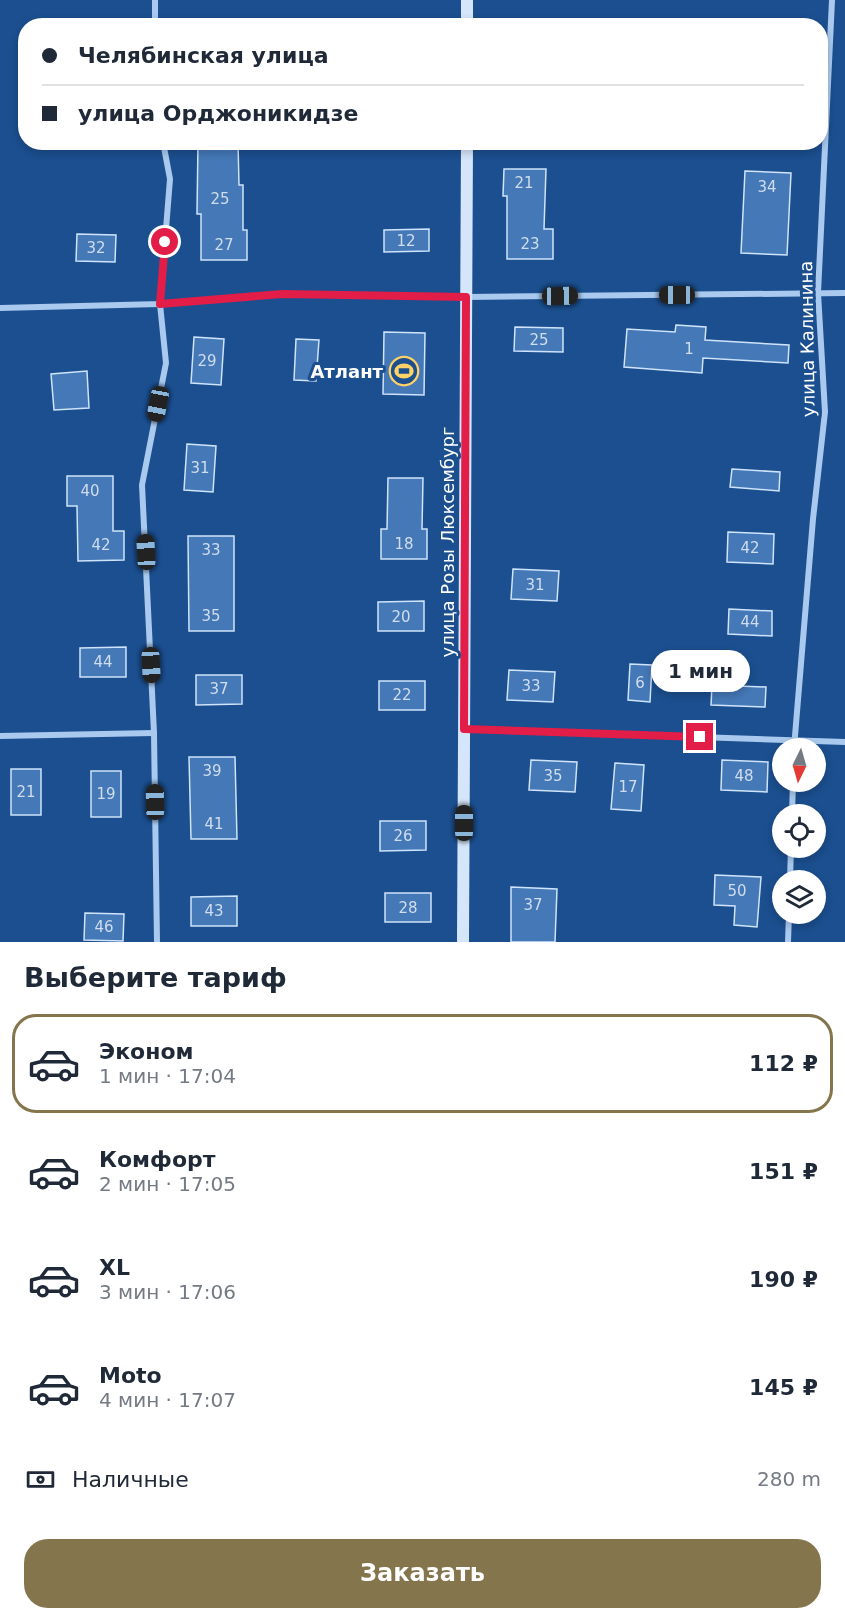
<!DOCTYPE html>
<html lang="ru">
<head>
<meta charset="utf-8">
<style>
  :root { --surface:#fff; --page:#f2f2f3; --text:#1f2937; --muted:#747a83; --line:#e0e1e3; --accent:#84754c }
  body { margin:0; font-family:"DejaVu Sans",sans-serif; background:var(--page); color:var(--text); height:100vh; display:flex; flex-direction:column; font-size:22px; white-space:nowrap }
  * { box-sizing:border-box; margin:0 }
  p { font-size:20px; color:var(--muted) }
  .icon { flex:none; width:33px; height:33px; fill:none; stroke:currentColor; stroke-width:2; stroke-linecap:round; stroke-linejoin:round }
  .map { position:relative; height:942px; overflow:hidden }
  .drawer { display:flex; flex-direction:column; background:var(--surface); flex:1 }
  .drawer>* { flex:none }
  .guide { position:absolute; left:18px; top:18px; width:810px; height:132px; border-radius:24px; box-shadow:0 3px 9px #0003; display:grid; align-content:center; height:132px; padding:0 24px; background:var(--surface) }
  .needle { width:39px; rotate:185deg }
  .buttons { position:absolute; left:772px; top:738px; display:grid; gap:12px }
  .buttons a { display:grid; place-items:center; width:54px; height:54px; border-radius:50%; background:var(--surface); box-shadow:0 3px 9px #0003; font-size:30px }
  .end { position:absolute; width:27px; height:27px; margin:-14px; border:8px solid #e11d48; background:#fff; box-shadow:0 0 0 3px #fff }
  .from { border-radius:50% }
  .bubble { position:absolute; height:42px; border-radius:21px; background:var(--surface); box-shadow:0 3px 9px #0003; font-size:20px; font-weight:600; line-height:42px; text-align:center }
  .car { position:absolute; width:18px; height:36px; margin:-18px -9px; border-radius:8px; box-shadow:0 0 4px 2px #0007; background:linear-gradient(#222 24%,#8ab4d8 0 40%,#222 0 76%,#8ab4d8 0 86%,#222 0) }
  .guide b { display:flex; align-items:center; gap:21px; height:57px; font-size:22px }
  .guide b+b { border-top:2px solid var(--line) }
  .guide i { width:15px; height:15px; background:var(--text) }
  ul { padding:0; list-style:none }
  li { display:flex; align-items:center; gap:18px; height:99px; margin:0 12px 9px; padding:0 12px; border:3px solid transparent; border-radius:24px }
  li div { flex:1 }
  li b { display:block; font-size:22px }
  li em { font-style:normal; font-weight:600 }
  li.current { border-color:var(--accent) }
  li>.icon { width:54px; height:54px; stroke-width:1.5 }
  h2 { padding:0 24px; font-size:27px; line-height:72px }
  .pay { display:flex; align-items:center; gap:15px; height:66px; padding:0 24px; font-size:22px }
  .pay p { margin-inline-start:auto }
  .cta { display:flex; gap:12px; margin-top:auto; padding:12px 24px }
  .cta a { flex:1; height:69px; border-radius:24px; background:var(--accent); color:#fff; font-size:24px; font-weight:600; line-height:69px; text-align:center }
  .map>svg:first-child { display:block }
  .building { fill:#4478b7; stroke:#cfe3fa; stroke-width:1.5 }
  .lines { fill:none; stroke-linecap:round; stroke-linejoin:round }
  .street { stroke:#a9c9ee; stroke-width:6 }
  .secondary { stroke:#d6e6fa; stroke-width:12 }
  .route { stroke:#e11d48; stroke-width:8 }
  .labels { text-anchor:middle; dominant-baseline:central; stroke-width:6; stroke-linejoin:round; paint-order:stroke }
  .number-label { font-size:15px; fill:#d0dded }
  .street-label { font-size:18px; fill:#fff; stroke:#1b4f8f }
  .poi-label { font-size:18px; font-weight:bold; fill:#fff; stroke:#1b4f8f; text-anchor:end }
</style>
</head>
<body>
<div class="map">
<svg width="845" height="942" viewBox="0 0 845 942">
  <rect width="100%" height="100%" fill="#1b4f8f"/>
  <g class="building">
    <path d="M 198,142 L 238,142 L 239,185 L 243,185 L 243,230 L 247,230 L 247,260 L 201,260 L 201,214 L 197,214 Z"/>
    <path d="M 504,169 L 546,169 L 544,229 L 553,229 L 553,259 L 507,259 L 507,196 L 503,196 Z"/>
    <path d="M 745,171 L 791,173 L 787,255 L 741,253 Z"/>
    <path d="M 429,229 L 429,251 L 384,252 L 384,230 Z"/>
    <path d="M 77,234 L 116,235 L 115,262 L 76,261 Z"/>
    <path d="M 676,325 L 706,327 L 705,340 L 789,345 L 788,363 L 703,358 L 702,373 L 624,367 L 627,329 L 675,332 Z"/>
    <path d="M 515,327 L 563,328 L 563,352 L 514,351 Z"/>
    <path d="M 384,332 L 425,333 L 424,395 L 383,394 Z"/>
    <path d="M 194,337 L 224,339 L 221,385 L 191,383 Z"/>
    <path d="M 296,339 L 319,340 L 316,381 L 294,380 Z"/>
    <path d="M 87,371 L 89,408 L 54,410 L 51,374 Z"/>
    <path d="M 187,444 L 216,446 L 213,492 L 184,490 Z"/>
    <path d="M 732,469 L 780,472 L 779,491 L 730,487 Z"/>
    <path d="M 67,476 L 113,476 L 113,531 L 124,531 L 124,560 L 78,561 L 77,506 L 67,506 Z"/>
    <path d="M 388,478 L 423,478 L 422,529 L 427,529 L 427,559 L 381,559 L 381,529 L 387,529 Z"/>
    <path d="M 728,532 L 774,534 L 773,564 L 727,562 Z"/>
    <path d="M 188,536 L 234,536 L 234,631 L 189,631 Z"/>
    <path d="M 513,569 L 559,571 L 557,601 L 511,599 Z"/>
    <path d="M 424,601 L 424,631 L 378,631 L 378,602 Z"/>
    <path d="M 729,609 L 772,611 L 772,636 L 728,634 Z"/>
    <path d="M 126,647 L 126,677 L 80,677 L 80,648 Z"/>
    <path d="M 630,664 L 652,665 L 650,702 L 628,700 Z"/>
    <path d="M 509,670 L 555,672 L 553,702 L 507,700 Z"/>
    <path d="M 196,675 L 242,675 L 242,704 L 196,705 Z"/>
    <rect x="379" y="681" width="46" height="29"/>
    <path d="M 712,685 L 766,687 L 765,707 L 711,705 Z"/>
    <path d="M 189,757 L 235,757 L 237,839 L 191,839 Z"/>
    <path d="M 531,760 L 577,762 L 575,792 L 529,790 Z"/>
    <path d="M 722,760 L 768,762 L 767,792 L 721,790 Z"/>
    <path d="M 615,763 L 644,765 L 641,811 L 611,809 Z"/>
    <rect x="11" y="769" width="30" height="46"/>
    <rect x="91" y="771" width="30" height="46"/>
    <path d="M 380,821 L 426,821 L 426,850 L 380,851 Z"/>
    <path d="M 715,875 L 761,877 L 757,927 L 734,925 L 735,906 L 714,905 Z"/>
    <path d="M 511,887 L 557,889 L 555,942 L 511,942 Z"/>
    <rect x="385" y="893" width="46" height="29"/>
    <path d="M 237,896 L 237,926 L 191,926 L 191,897 Z"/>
    <path d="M 85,913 L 124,914 L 123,941 L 84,940 Z"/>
  </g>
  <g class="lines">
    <g class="street">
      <path d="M 155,0 L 155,26"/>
      <path d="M 0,308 L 160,304 L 282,294 L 466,297 L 845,293"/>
      <path d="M 464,729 L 845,742"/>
      <path d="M 0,736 L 154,733"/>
      <path d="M 794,748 L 813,519 L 825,412 L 818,293 L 832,0"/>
      <path d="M 792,814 L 793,782"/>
      <path d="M 790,880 L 791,848"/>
      <path d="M 157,942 L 154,733 L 142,485 L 166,363 L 160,304 L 170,179 L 163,142"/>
      <path d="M 788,942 L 789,914"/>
    </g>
    <g class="secondary">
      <path d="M 467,26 L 467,0"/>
      <path d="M 463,942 L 467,142"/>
    </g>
  </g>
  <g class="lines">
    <path class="route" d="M 165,242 L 160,304 L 282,294 L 466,297 L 464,729 L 700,737"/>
  </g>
  <defs>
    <g id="stadium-ring" transform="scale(1.5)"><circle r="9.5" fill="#1b4f8f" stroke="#ffd166" stroke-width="1.5"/><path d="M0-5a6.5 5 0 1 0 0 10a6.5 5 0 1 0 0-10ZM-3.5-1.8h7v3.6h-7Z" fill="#ffd166"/></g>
  </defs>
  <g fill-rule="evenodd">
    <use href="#stadium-ring" x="404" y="371"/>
  </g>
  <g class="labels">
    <g class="number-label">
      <text x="524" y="183">21</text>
      <text x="767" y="187">34</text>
      <text x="220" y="199">25</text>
      <text x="406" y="241">12</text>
      <text x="530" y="244">23</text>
      <text x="224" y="245">27</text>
      <text x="96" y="248">32</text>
      <text x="539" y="340">25</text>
      <text x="689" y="349">1</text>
      <text x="207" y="361">29</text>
      <text x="200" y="468">31</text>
      <text x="90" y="491">40</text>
      <text x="404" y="544">18</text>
      <text x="101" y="545">42</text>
      <text x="750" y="548">42</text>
      <text x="211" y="550">33</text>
      <text x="535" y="585">31</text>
      <text x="211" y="616">35</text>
      <text x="401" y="617">20</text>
      <text x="750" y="622">44</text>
      <text x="103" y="662">44</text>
      <text x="640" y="683">6</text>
      <text x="531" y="686">33</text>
      <text x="219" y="689">37</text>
      <text x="402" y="695">22</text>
      <text x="212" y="771">39</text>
      <text x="553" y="776">35</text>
      <text x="744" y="776">48</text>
      <text x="628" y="787">17</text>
      <text x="26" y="792">21</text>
      <text x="106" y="794">19</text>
      <text x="214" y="824">41</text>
      <text x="403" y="836">26</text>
      <text x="737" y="891">50</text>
      <text x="533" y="905">37</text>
      <text x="408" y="908">28</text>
      <text x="214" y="911">43</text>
      <text x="104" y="927">46</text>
    </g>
    <g class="street-label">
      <text transform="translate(807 339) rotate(-91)">улица Калинина</text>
      <text transform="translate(447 542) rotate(-90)">улица Розы Люксембург</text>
    </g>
    <g class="poi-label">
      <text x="383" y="371">Атлант</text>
    </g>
  </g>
</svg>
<div class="buttons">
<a><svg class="needle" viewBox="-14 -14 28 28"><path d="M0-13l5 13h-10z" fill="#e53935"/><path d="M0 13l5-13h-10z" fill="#747a83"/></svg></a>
<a><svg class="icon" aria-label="locate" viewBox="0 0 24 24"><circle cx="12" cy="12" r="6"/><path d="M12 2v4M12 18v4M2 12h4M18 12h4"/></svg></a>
<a><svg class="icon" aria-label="layers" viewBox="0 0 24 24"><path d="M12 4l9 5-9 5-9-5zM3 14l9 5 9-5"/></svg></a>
</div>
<i class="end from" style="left:165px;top:242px"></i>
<i class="end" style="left:700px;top:737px"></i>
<div class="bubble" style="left:651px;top:650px;width:99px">1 мин</div>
<i class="car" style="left:677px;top:295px;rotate:270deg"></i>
<i class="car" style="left:560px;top:296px;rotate:89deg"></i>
<i class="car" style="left:158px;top:404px;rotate:191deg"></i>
<i class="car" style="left:146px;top:552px;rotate:357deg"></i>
<i class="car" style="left:151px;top:665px;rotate:177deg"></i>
<i class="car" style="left:155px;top:802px;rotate:359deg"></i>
<i class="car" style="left:464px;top:823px;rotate:0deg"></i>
<div class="guide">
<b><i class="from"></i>Челябинская улица</b>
<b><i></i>улица Орджоникидзе</b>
</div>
</div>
<section class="drawer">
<h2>Выберите тариф</h2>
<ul>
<li class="current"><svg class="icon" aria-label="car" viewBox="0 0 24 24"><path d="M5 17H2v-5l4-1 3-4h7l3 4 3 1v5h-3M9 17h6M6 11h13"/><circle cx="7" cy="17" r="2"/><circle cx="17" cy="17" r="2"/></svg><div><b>Эконом</b><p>1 мин · 17:04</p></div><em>112 ₽</em></li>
<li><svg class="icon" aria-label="car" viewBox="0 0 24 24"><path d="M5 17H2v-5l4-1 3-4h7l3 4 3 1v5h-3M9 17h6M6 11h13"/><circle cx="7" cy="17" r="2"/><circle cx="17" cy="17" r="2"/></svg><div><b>Комфорт</b><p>2 мин · 17:05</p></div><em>151 ₽</em></li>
<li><svg class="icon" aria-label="car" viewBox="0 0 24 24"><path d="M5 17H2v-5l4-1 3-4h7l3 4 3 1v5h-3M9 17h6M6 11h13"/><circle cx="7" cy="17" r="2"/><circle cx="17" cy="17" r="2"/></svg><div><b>XL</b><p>3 мин · 17:06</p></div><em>190 ₽</em></li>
<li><svg class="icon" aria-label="car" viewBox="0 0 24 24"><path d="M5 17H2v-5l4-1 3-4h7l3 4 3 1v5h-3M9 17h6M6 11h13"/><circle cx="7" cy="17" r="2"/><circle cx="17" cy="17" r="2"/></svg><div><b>Moto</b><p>4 мин · 17:07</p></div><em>145 ₽</em></li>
</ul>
<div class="pay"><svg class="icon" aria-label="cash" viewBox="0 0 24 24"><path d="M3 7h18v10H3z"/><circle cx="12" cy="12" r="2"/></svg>Наличные<p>280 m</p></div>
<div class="cta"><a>Заказать</a></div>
</section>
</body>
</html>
